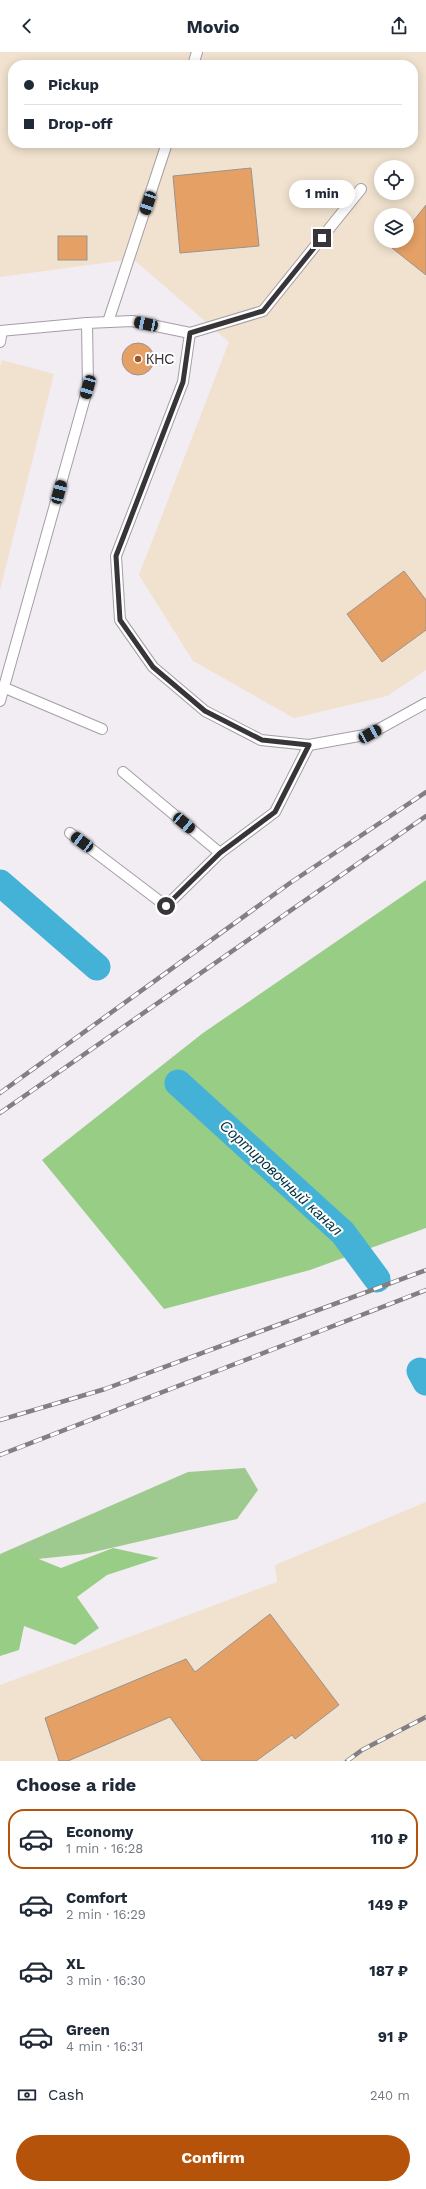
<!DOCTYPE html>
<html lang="en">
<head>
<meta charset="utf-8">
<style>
  :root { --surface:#fff; --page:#f2f2f3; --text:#1f2937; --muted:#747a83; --line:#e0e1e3; --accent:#b45309 }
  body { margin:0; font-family:"Work Sans",sans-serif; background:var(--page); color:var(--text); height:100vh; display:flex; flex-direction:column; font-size:15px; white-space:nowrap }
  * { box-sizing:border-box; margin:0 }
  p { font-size:13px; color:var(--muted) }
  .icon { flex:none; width:22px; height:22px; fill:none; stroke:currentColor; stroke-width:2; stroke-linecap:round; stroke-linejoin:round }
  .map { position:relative; height:1709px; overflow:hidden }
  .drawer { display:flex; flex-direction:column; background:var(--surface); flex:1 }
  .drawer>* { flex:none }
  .guide { position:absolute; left:8px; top:8px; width:410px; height:88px; border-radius:16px; box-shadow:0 2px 10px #0003; display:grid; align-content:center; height:88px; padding:0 16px; background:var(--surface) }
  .fabs { position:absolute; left:374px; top:108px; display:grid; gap:8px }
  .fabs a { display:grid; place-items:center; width:40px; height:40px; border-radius:50%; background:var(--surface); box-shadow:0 2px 10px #0003; font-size:20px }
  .end { position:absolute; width:18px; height:18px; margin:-9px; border:5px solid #373538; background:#fff; box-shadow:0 0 0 2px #fff }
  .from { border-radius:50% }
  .bubble { position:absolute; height:28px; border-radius:14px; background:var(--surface); box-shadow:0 2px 10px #0003; font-size:13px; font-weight:700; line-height:28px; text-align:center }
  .car { position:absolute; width:12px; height:24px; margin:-12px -6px; border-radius:5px; box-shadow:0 0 3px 1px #0007; background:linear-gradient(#222 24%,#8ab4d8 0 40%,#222 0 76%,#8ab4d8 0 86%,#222 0) }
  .guide b { display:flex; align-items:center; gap:14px; height:38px; font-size:15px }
  .guide b+b { border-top:1px solid var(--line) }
  .guide i { width:10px; height:10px; background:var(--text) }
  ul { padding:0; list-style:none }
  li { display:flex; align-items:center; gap:12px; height:60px; margin:0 8px 6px; padding:0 8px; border:2px solid transparent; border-radius:16px }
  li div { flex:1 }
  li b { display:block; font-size:15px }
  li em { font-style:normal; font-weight:700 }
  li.current { border-color:var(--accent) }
  li>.icon { width:36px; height:36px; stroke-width:1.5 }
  h2 { padding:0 16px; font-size:18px; line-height:48px }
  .pay { display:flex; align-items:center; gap:10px; height:44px; padding:0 16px; font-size:15px }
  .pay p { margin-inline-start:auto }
  .primary-button { display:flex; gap:8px; margin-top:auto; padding:8px 16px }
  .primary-button a { flex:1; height:46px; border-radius:24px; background:var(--accent); color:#fff; font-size:16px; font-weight:700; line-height:46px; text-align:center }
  header { display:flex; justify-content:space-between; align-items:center; height:52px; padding:0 16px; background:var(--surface); font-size:18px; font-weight:700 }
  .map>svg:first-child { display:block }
  .industrial { fill:#f1e2cf; fill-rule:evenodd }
  .green { fill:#9eca8f }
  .forest { fill:#98cd86 }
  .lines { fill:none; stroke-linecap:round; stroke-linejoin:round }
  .canal { stroke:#44b2d6; stroke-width:27 }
  .building { fill:#e4a065; stroke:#9a938e }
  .lane-casing { stroke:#a49ea5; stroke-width:12 }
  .lane { stroke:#fff; stroke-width:10 }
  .rail-casing { stroke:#827e83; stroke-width:4.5 }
  .rail { stroke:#fff; stroke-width:3; stroke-dasharray:9; stroke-linecap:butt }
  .route { stroke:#373538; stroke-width:5 }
  .poi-dot { fill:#9b562a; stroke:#fff; stroke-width:1.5 }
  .labels { text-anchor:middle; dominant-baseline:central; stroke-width:4; stroke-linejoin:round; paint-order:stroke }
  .poi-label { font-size:14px; fill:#373538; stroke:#fff; text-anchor:start }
  .water-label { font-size:15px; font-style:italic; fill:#013544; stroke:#fff }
</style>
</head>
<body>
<header><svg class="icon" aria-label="back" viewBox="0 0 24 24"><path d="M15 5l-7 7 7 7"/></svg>Movio<svg class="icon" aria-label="share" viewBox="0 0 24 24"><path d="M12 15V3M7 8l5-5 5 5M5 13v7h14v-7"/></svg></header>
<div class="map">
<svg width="426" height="1709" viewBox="0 0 426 1709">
  <rect width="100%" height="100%" fill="#f2ecf3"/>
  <g class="industrial">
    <path d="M 0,0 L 426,0 L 426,618 L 387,644 L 294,666 L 193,609 L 139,523 L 229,290 L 133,207 L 0,225 ZM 13,13 L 413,13 L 413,91 L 13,91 ZM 381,115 L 407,115 L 407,141 L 381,141 ZM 381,163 L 407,163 L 407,189 L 381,189 Z"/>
    <path d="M 2,308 L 54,322 L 0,538 L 0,315 Z"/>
    <path d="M 426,1450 L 426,1709 L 0,1709 L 0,1633 L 277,1530 L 275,1513 Z"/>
  </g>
  <path class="green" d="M 245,1416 L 258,1438 L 237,1467 L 85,1502 L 19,1509 L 0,1520 L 0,1502 L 188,1420 Z"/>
  <g class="forest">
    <path d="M 426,828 L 426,1176 L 310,1218 L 164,1257 L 42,1108 L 203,981 Z"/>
    <path d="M 113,1496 L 159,1506 L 107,1523 L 77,1545 L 99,1576 L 75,1593 L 24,1574 L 19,1598 L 0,1604 L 0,1505 L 14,1497 L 61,1516 Z"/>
  </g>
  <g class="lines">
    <g class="canal">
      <path d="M 0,831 L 97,915"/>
      <path d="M 178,1031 L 343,1181 L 377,1227"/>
      <path d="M 420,1319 L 426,1330"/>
    </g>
  </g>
  <g class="building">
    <path d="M 251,116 L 259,194 L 180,201 L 173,124 Z"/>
    <path d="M 426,153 L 426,223 L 392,196 L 398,189 L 407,189 L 407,177 Z"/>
    <rect x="58" y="184" width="29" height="24"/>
    <circle cx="138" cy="307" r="16"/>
    <path d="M 404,519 L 426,548 L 426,578 L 382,610 L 347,562 Z"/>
    <path d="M 270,1562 L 339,1653 L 295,1687 L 292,1683 L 256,1709 L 202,1709 L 170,1665 L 68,1709 L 59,1709 L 45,1666 L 186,1607 L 195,1620 Z"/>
  </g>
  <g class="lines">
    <g class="lane-casing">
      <g id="lane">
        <path d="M 193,13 L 197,0"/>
        <path d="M 108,270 L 167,91"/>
        <path d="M 0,279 L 87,271 L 132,269 L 190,281 L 183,330 L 116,504 L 120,568 L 153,615 L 205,659 L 261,688 L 309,693 L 370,682 L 426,651"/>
        <path d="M 190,281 L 263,259 L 361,137"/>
        <path d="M 0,290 L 2,279"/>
        <path d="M 5,636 L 102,677"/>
        <path d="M 0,649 L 88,335 L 87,271"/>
        <path d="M 123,720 L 220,801"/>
        <path d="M 70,781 L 166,854 L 220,801 L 275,760 L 309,693"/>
      </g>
    </g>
    <use href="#lane" class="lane"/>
    <g class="rail-casing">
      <g id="rail">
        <path d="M 0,1041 L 290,831 L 426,740"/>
        <path d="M 0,1061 L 426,764"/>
        <path d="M 0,1368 L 105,1337 L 426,1218"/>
        <path d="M 0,1403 L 426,1238"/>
        <path d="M 347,1709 L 362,1698 L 426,1665"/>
      </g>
    </g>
    <use href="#rail" class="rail"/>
  </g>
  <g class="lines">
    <path class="route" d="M 166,854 L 220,801 L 275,760 L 309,693 L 262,688 L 205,659 L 153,615 L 120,568 L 116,504 L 183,330 L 190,281 L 263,259 L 322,186"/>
  </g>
  <circle class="poi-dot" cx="138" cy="307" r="4"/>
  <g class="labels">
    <g class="poi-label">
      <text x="146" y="307">КНС</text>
    </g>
    <g class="water-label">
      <text transform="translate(281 1126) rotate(43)">Сортировочный канал</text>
    </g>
  </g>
</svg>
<div class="fabs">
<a><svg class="icon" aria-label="locate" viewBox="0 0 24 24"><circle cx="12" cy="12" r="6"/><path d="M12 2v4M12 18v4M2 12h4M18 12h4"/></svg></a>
<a><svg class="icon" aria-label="layers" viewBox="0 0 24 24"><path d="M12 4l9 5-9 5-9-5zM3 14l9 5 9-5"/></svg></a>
</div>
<i class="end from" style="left:166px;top:854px"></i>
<i class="end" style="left:322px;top:186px"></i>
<div class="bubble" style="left:289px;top:128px;width:66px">1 min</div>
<i class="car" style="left:148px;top:151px;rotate:198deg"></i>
<i class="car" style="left:146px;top:272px;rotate:282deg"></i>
<i class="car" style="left:88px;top:335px;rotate:196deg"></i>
<i class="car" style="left:59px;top:440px;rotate:15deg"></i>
<i class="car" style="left:370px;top:682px;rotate:61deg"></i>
<i class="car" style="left:184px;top:771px;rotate:130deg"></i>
<i class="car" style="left:82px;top:790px;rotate:307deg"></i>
<div class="guide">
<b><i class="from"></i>Pickup</b>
<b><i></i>Drop-off</b>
</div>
</div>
<section class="drawer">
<h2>Choose a ride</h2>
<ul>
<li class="current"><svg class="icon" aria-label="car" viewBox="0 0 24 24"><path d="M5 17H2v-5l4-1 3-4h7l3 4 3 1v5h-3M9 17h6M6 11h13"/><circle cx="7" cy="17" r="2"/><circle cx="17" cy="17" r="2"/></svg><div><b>Economy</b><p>1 min · 16:28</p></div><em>110 ₽</em></li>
<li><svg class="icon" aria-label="car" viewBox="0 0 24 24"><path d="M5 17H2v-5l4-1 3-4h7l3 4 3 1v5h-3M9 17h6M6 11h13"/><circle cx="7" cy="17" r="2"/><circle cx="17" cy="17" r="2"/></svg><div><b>Comfort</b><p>2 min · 16:29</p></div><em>149 ₽</em></li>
<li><svg class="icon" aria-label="car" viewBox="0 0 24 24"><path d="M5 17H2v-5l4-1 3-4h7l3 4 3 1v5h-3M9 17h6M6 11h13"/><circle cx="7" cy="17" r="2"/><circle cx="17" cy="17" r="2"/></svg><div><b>XL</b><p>3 min · 16:30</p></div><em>187 ₽</em></li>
<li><svg class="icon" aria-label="car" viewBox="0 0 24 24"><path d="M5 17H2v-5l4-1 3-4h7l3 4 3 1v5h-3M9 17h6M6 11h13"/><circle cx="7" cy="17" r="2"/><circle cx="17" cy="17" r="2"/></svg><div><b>Green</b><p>4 min · 16:31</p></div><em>91 ₽</em></li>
</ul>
<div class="pay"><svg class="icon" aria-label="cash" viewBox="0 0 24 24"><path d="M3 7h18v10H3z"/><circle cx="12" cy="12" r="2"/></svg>Cash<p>240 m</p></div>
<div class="primary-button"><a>Confirm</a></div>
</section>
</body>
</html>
